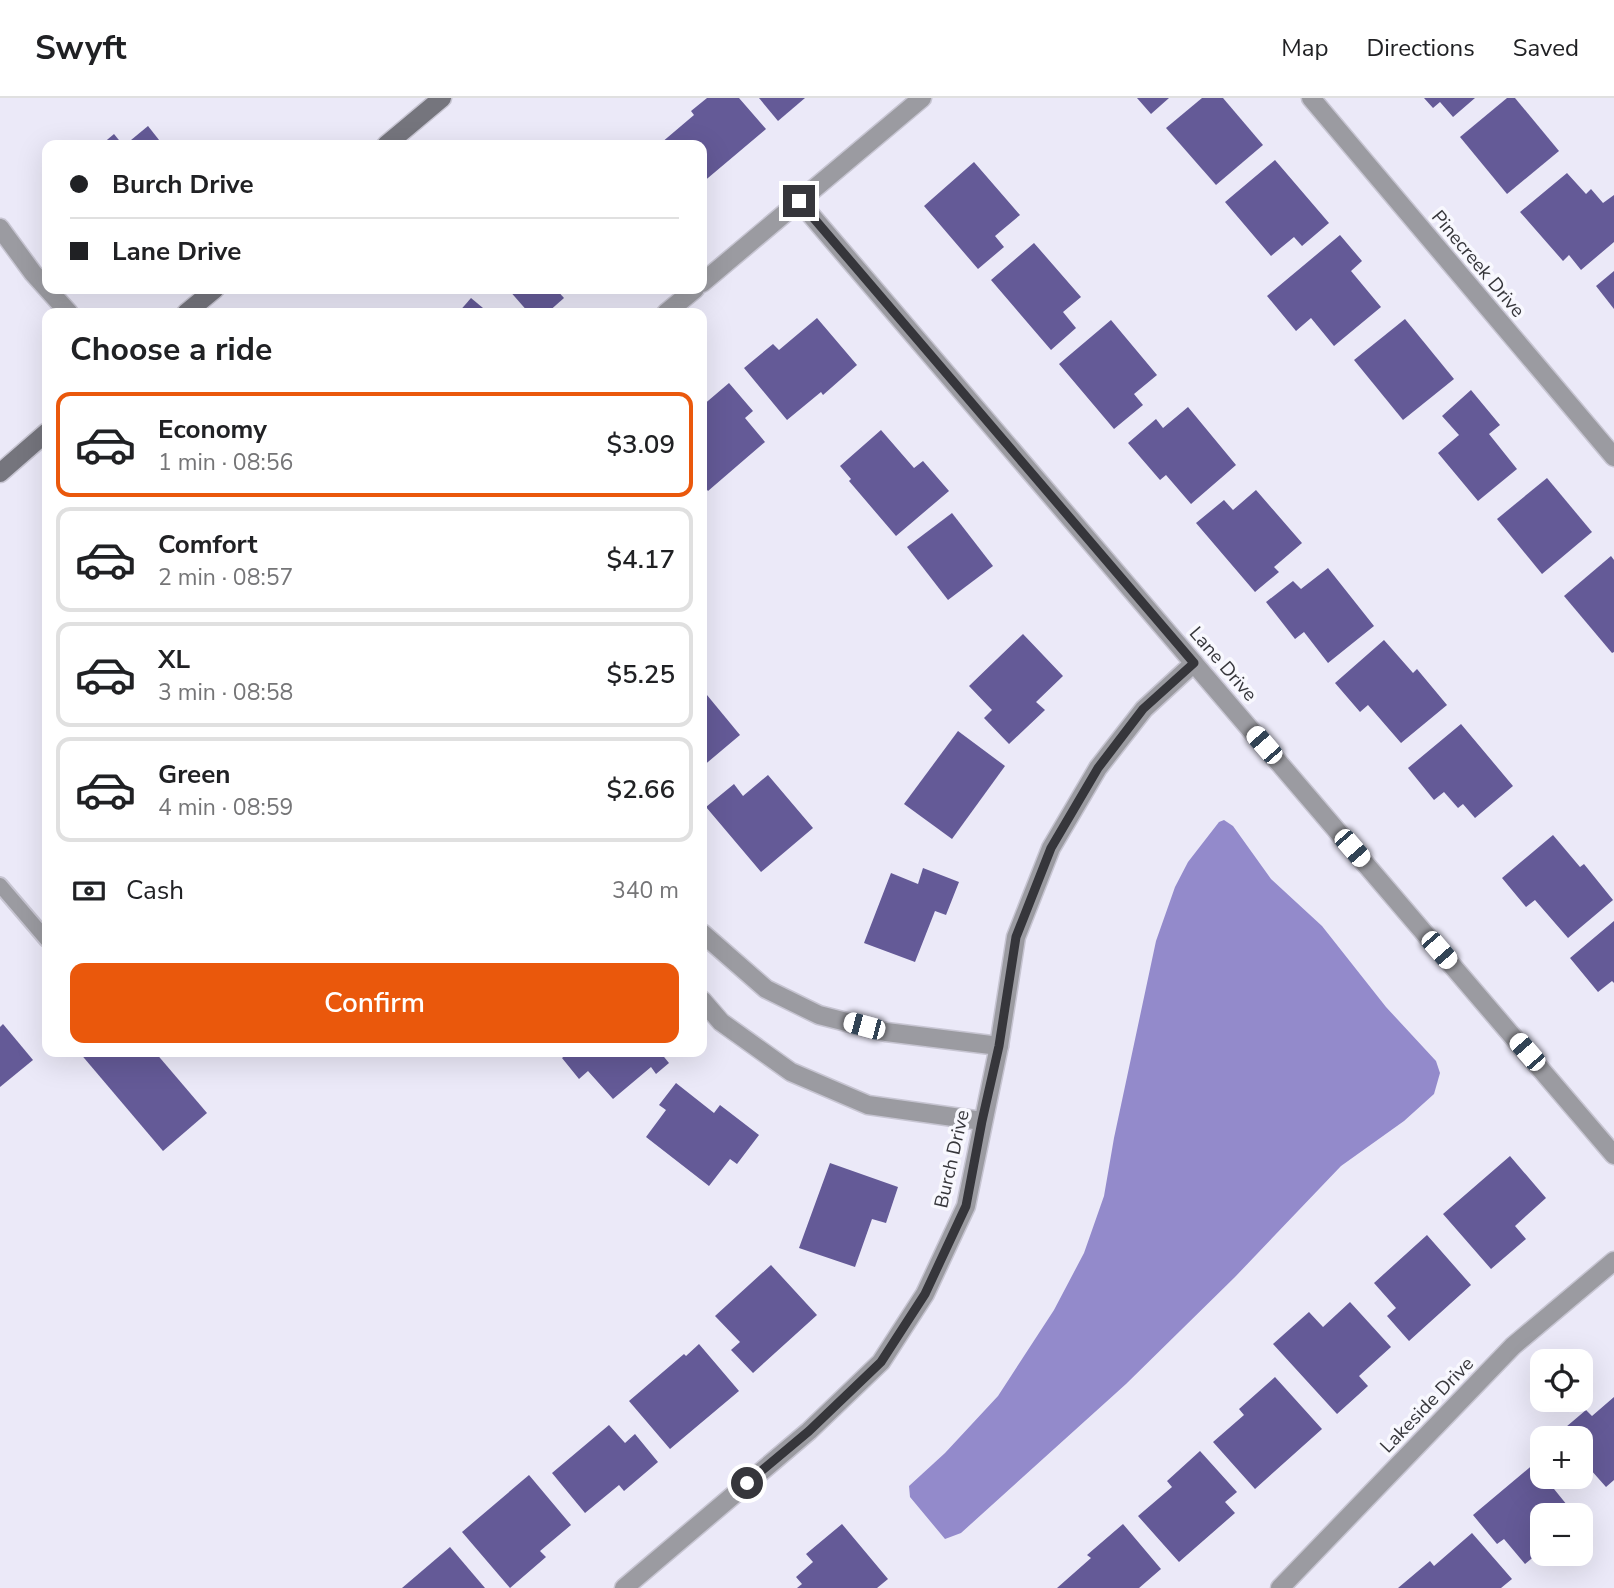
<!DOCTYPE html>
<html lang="en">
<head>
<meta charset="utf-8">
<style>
  :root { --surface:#fff; --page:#f2f2f2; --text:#202124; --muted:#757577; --line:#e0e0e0; --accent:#ea580c }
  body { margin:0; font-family:"Nunito Sans",sans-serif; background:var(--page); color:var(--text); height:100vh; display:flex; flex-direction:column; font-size:26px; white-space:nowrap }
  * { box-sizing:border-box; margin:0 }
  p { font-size:23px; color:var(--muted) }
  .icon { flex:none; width:38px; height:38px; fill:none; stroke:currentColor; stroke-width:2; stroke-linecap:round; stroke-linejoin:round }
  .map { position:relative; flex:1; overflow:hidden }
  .panel { position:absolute; left:42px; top:210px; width:665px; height:749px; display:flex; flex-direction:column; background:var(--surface); border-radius:14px; box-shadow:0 7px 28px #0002 }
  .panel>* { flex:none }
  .top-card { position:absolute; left:42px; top:42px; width:665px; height:154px; border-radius:14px; box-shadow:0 7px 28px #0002; display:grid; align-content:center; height:154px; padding:0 28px; background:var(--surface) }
  .tools { position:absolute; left:1530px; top:1251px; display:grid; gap:14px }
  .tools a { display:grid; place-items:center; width:63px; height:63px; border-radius:14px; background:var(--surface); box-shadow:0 7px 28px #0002; font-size:35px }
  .end { position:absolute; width:32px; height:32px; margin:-16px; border:9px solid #36363b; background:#fff; box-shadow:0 0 0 4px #fff }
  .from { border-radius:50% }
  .car { position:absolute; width:21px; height:42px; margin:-21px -10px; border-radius:9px; box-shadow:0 0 5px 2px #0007; background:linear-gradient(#fff 24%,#345 0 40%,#fff 0 76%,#345 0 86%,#fff 0) }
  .top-card b { display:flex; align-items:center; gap:24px; height:66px; font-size:26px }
  .top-card b+b { border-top:2px solid var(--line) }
  .top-card i { width:18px; height:18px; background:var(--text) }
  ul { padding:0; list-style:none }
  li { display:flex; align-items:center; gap:21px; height:105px; margin:0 14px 10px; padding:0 14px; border:4px solid var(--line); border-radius:14px }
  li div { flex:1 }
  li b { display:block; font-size:26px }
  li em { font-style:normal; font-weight:600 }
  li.on { border-color:var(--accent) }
  li>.icon { width:63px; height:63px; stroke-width:1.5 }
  h2 { padding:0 28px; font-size:32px; line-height:84px }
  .pay { display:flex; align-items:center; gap:18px; height:77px; padding:0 28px; font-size:26px }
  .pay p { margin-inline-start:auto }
  .action { display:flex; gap:14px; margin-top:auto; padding:14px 28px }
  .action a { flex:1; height:80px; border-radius:14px; background:var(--accent); color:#fff; font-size:28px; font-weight:600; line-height:80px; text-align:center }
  header { display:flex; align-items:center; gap:42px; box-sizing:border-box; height:98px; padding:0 35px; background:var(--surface); border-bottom:2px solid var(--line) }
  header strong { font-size:33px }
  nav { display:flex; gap:38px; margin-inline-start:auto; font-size:24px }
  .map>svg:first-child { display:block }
  .water { fill:#938acb }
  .building { fill:#645a97 }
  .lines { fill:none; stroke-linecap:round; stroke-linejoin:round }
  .lane-casing { stroke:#c7c5d2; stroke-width:18 }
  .street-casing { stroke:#c7c5d2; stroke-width:21 }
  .secondary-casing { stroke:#c7c5d2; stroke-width:21 }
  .lane { stroke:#9b9ba1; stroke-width:14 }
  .street { stroke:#9b9ba1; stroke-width:18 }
  .secondary { stroke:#75757d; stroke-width:18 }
  .route { stroke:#36363b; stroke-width:9 }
  .labels { text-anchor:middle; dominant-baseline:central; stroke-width:7; stroke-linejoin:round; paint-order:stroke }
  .street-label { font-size:19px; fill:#36363b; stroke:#f8f8fe }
</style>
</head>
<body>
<header>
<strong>Swyft</strong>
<nav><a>Map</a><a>Directions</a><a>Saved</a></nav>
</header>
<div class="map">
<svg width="1614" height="1490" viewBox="0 0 1614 1490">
  <rect width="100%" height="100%" fill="#ebe9f8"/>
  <path class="water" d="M 1224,722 L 1233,728 L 1271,781 L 1322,828 L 1386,909 L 1436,963 L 1440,975 L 1434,996 L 1404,1023 L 1341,1068 L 1235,1179 L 1126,1286 L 961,1435 L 945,1441 L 910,1399 L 909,1388 L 945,1355 L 998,1298 L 1054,1212 L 1084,1155 L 1104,1098 L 1114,1040 L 1156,843 L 1175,789 L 1188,764 L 1219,724 Z"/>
  <g class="building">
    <path d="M 707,0 L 739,0 L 766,31 L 702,85 L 702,47 L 663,47 L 661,45 L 694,17 L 691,13 Z"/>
    <path d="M 759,0 L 805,0 L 778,23 Z"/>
    <path d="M 1137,0 L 1169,0 L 1151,16 Z"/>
    <path d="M 1202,0 L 1223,0 L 1263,47 L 1216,87 L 1166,30 Z"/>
    <path d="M 1424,0 L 1475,0 L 1453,19 L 1440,4 L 1433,10 Z"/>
    <path d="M 1507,0 L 1515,0 L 1559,53 L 1507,96 L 1460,39 Z"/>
    <path d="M 148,28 L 163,47 L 125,47 Z"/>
    <path d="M 114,36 L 123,47 L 101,47 Z"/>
    <path d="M 1275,62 L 1329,125 L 1302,148 L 1294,139 L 1271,158 L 1225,104 Z"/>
    <path d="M 974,64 L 1020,117 L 995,138 L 1004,149 L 978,171 L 924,108 Z"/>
    <path d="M 1567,75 L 1586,96 L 1591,91 L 1603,105 L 1614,97 L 1614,144 L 1581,172 L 1569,157 L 1563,163 L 1520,114 Z"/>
    <path d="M 1340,137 L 1362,163 L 1351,173 L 1381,209 L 1334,248 L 1311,220 L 1296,233 L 1267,198 Z"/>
    <path d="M 1034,145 L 1081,199 L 1063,214 L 1076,230 L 1051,252 L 991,182 Z"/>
    <path d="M 1614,173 L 1614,211 L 1596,188 Z"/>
    <path d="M 508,191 L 556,191 L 564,200 L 547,215 L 529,215 Z"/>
    <path d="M 471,200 L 489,215 L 458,215 Z"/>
    <path d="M 817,220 L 857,267 L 823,297 L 821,294 L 787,322 L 744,270 L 773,246 L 779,252 Z"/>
    <path d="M 1405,221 L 1454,281 L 1403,322 L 1354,262 Z"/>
    <path d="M 1111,222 L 1157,277 L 1134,296 L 1143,307 L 1114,331 L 1059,266 Z"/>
    <path d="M 729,285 L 753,313 L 745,320 L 765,344 L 708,393 L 702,386 L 702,308 Z"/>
    <path d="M 1471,292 L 1500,327 L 1489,336 L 1517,371 L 1478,403 L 1438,355 L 1459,337 L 1442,318 Z"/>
    <path d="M 1188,309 L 1236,367 L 1191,406 L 1166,377 L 1160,382 L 1128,345 L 1156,321 L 1163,330 Z"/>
    <path d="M 881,332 L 914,370 L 923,363 L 949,393 L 896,438 L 849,383 L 851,381 L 840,368 Z"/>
    <path d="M 1547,380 L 1592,434 L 1542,476 L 1497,421 Z"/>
    <path d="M 1256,392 L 1302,445 L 1274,469 L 1279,474 L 1255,494 L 1196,425 L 1224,402 L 1233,412 Z"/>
    <path d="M 952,415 L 993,468 L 948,502 L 907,449 Z"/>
    <path d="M 1611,458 L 1614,462 L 1614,554 L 1612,555 L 1564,498 Z"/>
    <path d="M 1328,470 L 1374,528 L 1328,565 L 1304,534 L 1295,541 L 1266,504 L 1293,483 L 1301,491 Z"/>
    <path d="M 1023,536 L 1063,578 L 1036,604 L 1045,612 L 1009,646 L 984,620 L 992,612 L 969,588 Z"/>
    <path d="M 1384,542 L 1413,575 L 1417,571 L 1447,607 L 1401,645 L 1368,607 L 1360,614 L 1335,585 Z"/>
    <path d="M 702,591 L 740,637 L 702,669 Z"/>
    <path d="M 1461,626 L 1513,688 L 1475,720 L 1463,706 L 1458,710 L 1444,694 L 1434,702 L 1408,670 Z"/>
    <path d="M 958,633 L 1005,668 L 952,741 L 904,706 Z"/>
    <path d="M 768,677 L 813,730 L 761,774 L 706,709 L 734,686 L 743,698 Z"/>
    <path d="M 1553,737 L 1580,769 L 1584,766 L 1613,802 L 1568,840 L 1535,802 L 1526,809 L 1502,780 Z"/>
    <path d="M 923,770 L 959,784 L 946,817 L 935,813 L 915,864 L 864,845 L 891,775 L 918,786 Z"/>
    <path d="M 1614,823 L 1614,885 L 1612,883 L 1598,894 L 1570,860 Z"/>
    <path d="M 3,926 L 33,962 L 0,989 L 0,929 Z"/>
    <path d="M 79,954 L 155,954 L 207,1015 L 163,1053 Z"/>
    <path d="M 569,954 L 660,954 L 669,965 L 656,976 L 651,969 L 613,1001 L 588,973 L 579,981 L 562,960 Z"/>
    <path d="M 676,985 L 714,1015 L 720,1007 L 759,1037 L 737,1066 L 730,1061 L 709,1088 L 646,1039 L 666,1012 L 659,1007 Z"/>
    <path d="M 1510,1058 L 1546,1100 L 1515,1128 L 1526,1141 L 1491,1171 L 1443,1116 Z"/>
    <path d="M 830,1065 L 898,1089 L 886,1125 L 872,1121 L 855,1169 L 799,1150 Z"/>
    <path d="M 1427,1137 L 1471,1187 L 1409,1243 L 1387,1218 L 1396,1210 L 1374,1185 Z"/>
    <path d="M 771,1167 L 817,1217 L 753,1275 L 731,1252 L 740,1244 L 715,1218 Z"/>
    <path d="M 1350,1204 L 1391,1249 L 1359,1278 L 1368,1288 L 1337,1316 L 1273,1246 L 1309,1214 L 1323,1229 Z"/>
    <path d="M 699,1246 L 739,1293 L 670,1351 L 629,1303 L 684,1256 L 686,1258 Z"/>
    <path d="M 1275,1279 L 1322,1331 L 1255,1391 L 1213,1344 L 1244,1317 L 1239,1311 Z"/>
    <path d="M 1614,1299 L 1614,1382 L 1606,1389 L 1583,1363 L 1580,1365 L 1580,1340 L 1553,1340 L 1586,1312 L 1592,1318 Z"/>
    <path d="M 609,1327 L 625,1345 L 635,1336 L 658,1364 L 624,1393 L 619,1387 L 585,1415 L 552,1375 Z"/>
    <path d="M 1200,1353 L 1237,1394 L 1225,1404 L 1235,1415 L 1179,1464 L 1138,1418 L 1172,1389 L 1167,1383 Z"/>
    <path d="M 1542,1359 L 1542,1379 L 1559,1379 L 1563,1383 L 1554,1391 L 1576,1418 L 1542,1418 L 1542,1452 L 1525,1466 L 1504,1441 L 1497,1446 L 1473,1417 Z"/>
    <path d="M 529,1377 L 571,1427 L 540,1453 L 546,1459 L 510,1490 L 462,1434 Z"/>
    <path d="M 842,1426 L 888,1481 L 877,1490 L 797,1490 L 802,1486 L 796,1479 L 813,1464 L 806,1456 Z"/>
    <path d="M 1123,1426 L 1161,1471 L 1139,1490 L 1057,1490 L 1091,1460 L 1087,1457 Z"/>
    <path d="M 1472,1435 L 1512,1481 L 1501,1490 L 1398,1490 L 1430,1463 L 1434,1468 Z"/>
    <path d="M 450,1449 L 485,1490 L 402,1490 Z"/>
  </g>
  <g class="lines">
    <g class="lane-casing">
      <path id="lane" d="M 0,787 L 47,842"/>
    </g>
    <g class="street-casing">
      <g id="street">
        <path d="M 1311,0 L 1614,359"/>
        <path d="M 799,103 L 1614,1057"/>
        <path d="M 0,130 L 33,175 L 69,215"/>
        <path d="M 702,185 L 922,0"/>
        <path d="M 666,215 L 695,191"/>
        <path d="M 702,835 L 766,891 L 819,917 L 886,934 L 999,948"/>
        <path d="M 702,902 L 721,924 L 791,974 L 868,1007 L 982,1023"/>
        <path d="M 624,1490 L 809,1333 L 881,1264 L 925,1196 L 966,1108 L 999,948 L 1016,839 L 1051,750 L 1098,670 L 1144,611 L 1194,565"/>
        <path d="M 1280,1490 L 1513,1248 L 1614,1163"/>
      </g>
    </g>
    <g class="secondary-casing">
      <g id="secondary">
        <path d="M 386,47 L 442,0"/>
        <path d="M 186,215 L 215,191"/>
        <path d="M 0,375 L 47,334"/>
      </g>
    </g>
    <use href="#lane" class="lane"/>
    <use href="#street" class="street"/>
    <use href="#secondary" class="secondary"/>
  </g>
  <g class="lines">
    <path class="route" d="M 747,1385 L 809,1333 L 881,1264 L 925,1196 L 966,1108 L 982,1023 L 999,948 L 1016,839 L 1051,750 L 1098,670 L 1143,611 L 1194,565 L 799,103"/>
  </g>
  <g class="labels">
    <g class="street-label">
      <text transform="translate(1478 166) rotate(50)">Pinecreek Drive</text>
      <text transform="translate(1223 566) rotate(49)">Lane Drive</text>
      <text transform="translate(952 1061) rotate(-77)">Burch Drive</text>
      <text transform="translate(1427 1307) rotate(-46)">Lakeside Drive</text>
    </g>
  </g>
</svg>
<div class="tools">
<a><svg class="icon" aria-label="locate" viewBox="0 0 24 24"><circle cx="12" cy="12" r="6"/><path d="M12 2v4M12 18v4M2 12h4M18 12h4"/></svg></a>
<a>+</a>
<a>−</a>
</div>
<i class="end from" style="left:747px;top:1385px"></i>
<i class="end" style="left:799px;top:103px"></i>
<i class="car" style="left:1264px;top:647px;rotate:319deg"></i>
<i class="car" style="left:1352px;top:750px;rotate:139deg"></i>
<i class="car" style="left:1439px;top:852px;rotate:139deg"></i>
<i class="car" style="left:864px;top:928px;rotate:285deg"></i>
<i class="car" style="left:1527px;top:954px;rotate:319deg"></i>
<div class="top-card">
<b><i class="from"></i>Burch Drive</b>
<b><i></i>Lane Drive</b>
</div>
<section class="panel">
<h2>Choose a ride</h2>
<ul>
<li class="on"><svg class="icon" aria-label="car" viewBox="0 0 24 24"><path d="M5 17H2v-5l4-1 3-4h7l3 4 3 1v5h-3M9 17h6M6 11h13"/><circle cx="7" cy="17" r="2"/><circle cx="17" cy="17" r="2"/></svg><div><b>Economy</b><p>1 min · 08:56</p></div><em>$3.09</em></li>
<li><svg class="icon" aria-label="car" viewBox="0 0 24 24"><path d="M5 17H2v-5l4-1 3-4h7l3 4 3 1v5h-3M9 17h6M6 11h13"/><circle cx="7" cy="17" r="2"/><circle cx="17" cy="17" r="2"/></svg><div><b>Comfort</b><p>2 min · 08:57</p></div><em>$4.17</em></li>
<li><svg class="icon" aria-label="car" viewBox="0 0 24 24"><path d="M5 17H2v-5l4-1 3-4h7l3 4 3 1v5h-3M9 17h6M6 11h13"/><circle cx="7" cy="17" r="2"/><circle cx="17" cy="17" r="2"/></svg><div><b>XL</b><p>3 min · 08:58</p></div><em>$5.25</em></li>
<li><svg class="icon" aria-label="car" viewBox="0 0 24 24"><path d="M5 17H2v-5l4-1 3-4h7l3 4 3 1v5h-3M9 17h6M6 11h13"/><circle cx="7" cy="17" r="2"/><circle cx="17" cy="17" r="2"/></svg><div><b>Green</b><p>4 min · 08:59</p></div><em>$2.66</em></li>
</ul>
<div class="pay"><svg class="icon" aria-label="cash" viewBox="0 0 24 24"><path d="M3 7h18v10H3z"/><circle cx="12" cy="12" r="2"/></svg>Cash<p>340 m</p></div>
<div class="action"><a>Confirm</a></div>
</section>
</div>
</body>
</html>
